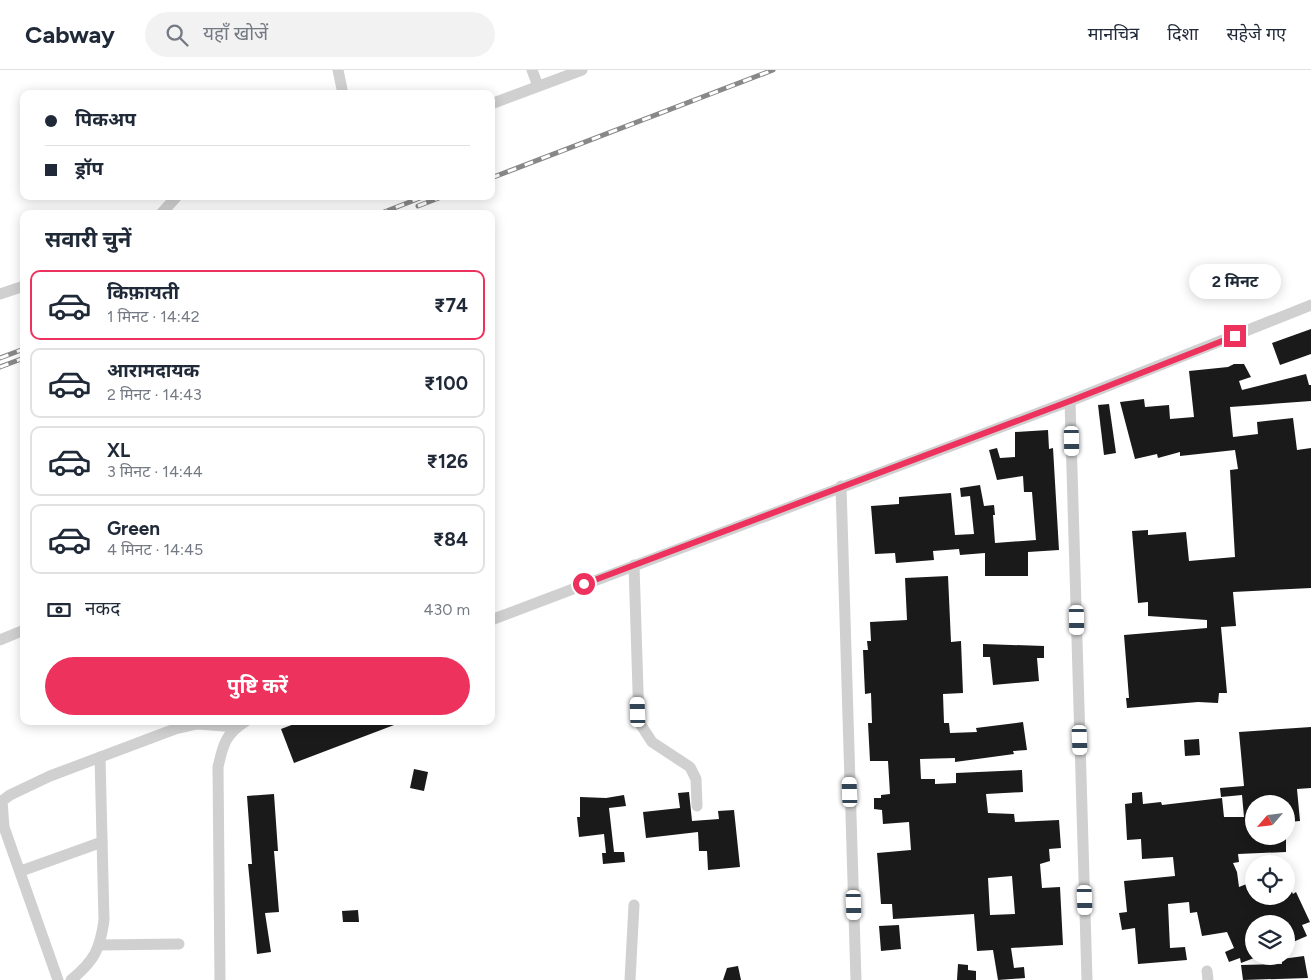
<!DOCTYPE html>
<html lang="hi">
<head>
<meta charset="utf-8">
<style>
  :root { --surface:#fff; --page:#f2f2f3; --text:#1f2937; --muted:#747a83; --line:#e0e1e3; --accent:#ed325d }
  body { margin:0; font-family:Figtree,"Noto Sans Devanagari",sans-serif; background:var(--page); color:var(--text); height:100vh; display:flex; flex-direction:column; font-size:19px; white-space:nowrap }
  * { box-sizing:border-box; margin:0 }
  p { font-size:16px; color:var(--muted) }
  .icon { flex:none; width:28px; height:28px; fill:none; stroke:currentColor; stroke-width:2; stroke-linecap:round; stroke-linejoin:round }
  .map { position:relative; flex:1; overflow:hidden }
  .side { position:absolute; left:20px; top:140px; width:475px; height:515px; display:flex; flex-direction:column; background:var(--surface); border-radius:10px; box-shadow:0 2px 12px #0003 }
  .side>* { flex:none }
  .hud { position:absolute; left:20px; top:20px; width:475px; height:110px; border-radius:10px; box-shadow:0 2px 12px #0003; display:grid; align-content:center; height:110px; padding:0 25px; background:var(--surface) }
  .needle { width:32px; rotate:242deg }
  .fabs { position:absolute; left:1245px; top:725px; display:grid; gap:10px }
  .fabs a { display:grid; place-items:center; width:50px; height:50px; border-radius:50%; background:var(--surface); box-shadow:0 2px 12px #0003; font-size:25px }
  .end { position:absolute; width:22px; height:22px; margin:-11px; border:6px solid #ed325d; background:#fff; box-shadow:0 0 0 2px #fff }
  .from { border-radius:50% }
  .bubble { position:absolute; height:35px; border-radius:18px; background:var(--surface); box-shadow:0 2px 12px #0003; font-size:16px; font-weight:700; line-height:35px; text-align:center }
  .car { position:absolute; width:15px; height:30px; margin:-15px -8px; border-radius:6px; box-shadow:0 0 4px 1px #0007; background:linear-gradient(#fff 24%,#345 0 40%,#fff 0 76%,#345 0 86%,#fff 0) }
  .hud b { display:flex; align-items:center; gap:18px; height:48px; font-size:19px }
  .hud b+b { border-top:1px solid var(--line) }
  .hud i { width:12px; height:12px; background:var(--text) }
  ul { padding:0; list-style:none }
  li { display:flex; align-items:center; gap:15px; height:70px; margin:0 10px 8px; padding:0 15px; border:2px solid var(--line); border-radius:10px }
  li div { flex:1 }
  li b { display:block; font-size:19px }
  li em { font-style:normal; font-weight:700 }
  li.current { border-color:var(--accent) }
  li>.icon { width:45px; height:45px; stroke-width:1.5 }
  h2 { padding:0 25px; font-size:22px; line-height:60px }
  .pay { display:flex; align-items:center; gap:12px; height:55px; padding:0 25px; font-size:19px }
  .pay p { margin-inline-start:auto }
  .cta { display:flex; gap:10px; margin-top:auto; padding:10px 25px }
  .cta a { flex:1; height:58px; border-radius:30px; background:var(--accent); color:#fff; font-size:20px; font-weight:700; line-height:58px; text-align:center }
  header { display:flex; align-items:center; gap:30px; box-sizing:border-box; height:70px; padding:0 25px; background:var(--surface); border-bottom:1px solid var(--line) }
  header strong { font-size:24px }
  nav { display:flex; gap:28px; margin-inline-start:auto; font-size:18px }
  .search { width:350px; height:45px; background:var(--page); display:flex; align-items:center; gap:12px; box-sizing:border-box; padding:0 18px; border-radius:28px; color:var(--muted); font-size:19px }
  .map>svg:first-child { display:block }
  .building { fill:#1a1a1a; fill-rule:evenodd }
  .lines { fill:none; stroke-linecap:round; stroke-linejoin:round }
  .minor { stroke:#d0d0d0; stroke-width:11 }
  .rail-casing { stroke:#888; stroke-width:5 }
  .rail { stroke:#fff; stroke-width:3; stroke-dasharray:9; stroke-linecap:butt }
  .route { stroke:#ed325d; stroke-width:6 }
</style>
</head>
<body>
<header>
<strong>Cabway</strong>
<div class="search"><svg class="icon" aria-label="search" viewBox="0 0 24 24"><circle cx="10" cy="10" r="6"/><path d="M15 15l6 6"/></svg>यहाँ खोजें</div>
<nav><a>मानचित्र</a><a>दिशा</a><a>सहेजे गए</a></nav>
</header>
<div class="map">
<svg width="1311" height="910" viewBox="0 0 1311 910">
  <rect width="100%" height="100%" fill="#fff"/>
  <g class="building">
    <path d="M 1311,259 L 1311,284 L 1280,295 L 1272,273 Z"/>
    <path d="M 1234,294 L 1244,294 L 1251,307 L 1239,311 L 1242,320 L 1306,304 L 1309,315 L 1311,315 L 1311,331 L 1230,337 L 1233,367 L 1258,364 L 1257,352 L 1293,348 L 1297,380 L 1311,378 L 1311,518 L 1233,522 L 1236,556 L 1221,557 L 1227,623 L 1219,623 L 1218,633 L 1198,632 L 1127,638 L 1126,628 L 1129,628 L 1124,565 L 1207,558 L 1207,550 L 1148,546 L 1148,532 L 1138,533 L 1132,461 L 1148,460 L 1148,465 L 1186,462 L 1189,491 L 1235,487 L 1230,400 L 1238,399 L 1235,380 L 1180,386 L 1180,382 L 1158,388 L 1157,384 L 1135,389 L 1120,332 L 1144,329 L 1145,337 L 1169,335 L 1170,349 L 1194,347 L 1189,301 L 1228,297 Z"/>
    <path d="M 1109,334 L 1116,383 L 1104,385 L 1098,335 Z"/>
    <path d="M 1048,360 L 1049,379 L 1053,378 L 1059,480 L 1028,482 L 1028,506 L 985,506 L 985,483 L 960,485 L 959,479 L 933,481 L 934,490 L 896,493 L 895,483 L 875,484 L 871,436 L 899,434 L 899,427 L 951,423 L 955,465 L 974,464 L 970,426 L 961,427 L 960,418 L 980,415 L 984,436 L 994,435 L 995,445 L 993,445 L 995,473 L 1036,470 L 1032,422 L 1024,422 L 1023,406 L 997,410 L 989,380 L 997,378 L 1000,388 L 1015,387 L 1015,362 Z"/>
    <path d="M 948,506 L 951,572 L 961,571 L 963,623 L 943,624 L 944,653 L 949,653 L 950,663 L 977,662 L 976,658 L 1023,652 L 1027,680 L 1013,681 L 1014,684 L 955,692 L 955,688 L 920,689 L 921,709 L 935,709 L 935,714 L 956,713 L 956,703 L 1022,700 L 1023,722 L 986,724 L 988,743 L 1014,744 L 1015,752 L 1059,750 L 1061,778 L 1049,779 L 1050,791 L 1040,794 L 1042,818 L 1060,817 L 1063,875 L 1011,878 L 1014,898 L 1024,897 L 1025,908 L 998,910 L 993,880 L 977,881 L 974,844 L 893,849 L 892,834 L 881,834 L 877,783 L 911,780 L 909,752 L 883,754 L 882,740 L 874,739 L 874,728 L 881,728 L 881,725 L 890,724 L 888,691 L 870,691 L 868,653 L 872,653 L 871,623 L 865,624 L 863,580 L 868,580 L 867,571 L 871,571 L 870,552 L 907,550 L 905,508 ZM 1012,806 L 1015,844 L 990,845 L 988,808 Z"/>
    <path d="M 983,574 L 1044,576 L 1044,588 L 1037,588 L 1039,611 L 993,615 L 990,587 L 983,587 Z"/>
    <path d="M 302,651 L 402,651 L 402,652 L 294,693 L 281,659 Z"/>
    <path d="M 1311,657 L 1311,718 L 1297,719 L 1300,751 L 1288,752 L 1286,734 L 1254,734 L 1254,766 L 1286,766 L 1286,782 L 1238,784 L 1239,792 L 1233,793 L 1237,802 L 1239,817 L 1254,811 L 1254,826 L 1286,826 L 1286,810 L 1293,824 L 1296,822 L 1310,852 L 1302,855 L 1307,866 L 1286,875 L 1286,854 L 1254,854 L 1254,888 L 1241,893 L 1240,888 L 1229,892 L 1225,882 L 1234,878 L 1227,862 L 1202,866 L 1197,842 L 1190,843 L 1189,832 L 1168,834 L 1170,878 L 1185,877 L 1187,890 L 1138,894 L 1135,858 L 1122,860 L 1119,843 L 1127,842 L 1124,811 L 1175,806 L 1173,787 L 1142,789 L 1141,769 L 1127,770 L 1125,734 L 1132,733 L 1132,723 L 1142,722 L 1143,734 L 1161,732 L 1162,735 L 1222,728 L 1224,747 L 1244,747 L 1242,725 L 1221,727 L 1220,718 L 1244,716 L 1239,662 Z"/>
    <path d="M 1199,669 L 1200,685 L 1185,686 L 1184,670 Z"/>
    <path d="M 414,699 L 428,702 L 424,721 L 410,718 Z"/>
    <path d="M 689,722 L 692,751 L 719,749 L 718,741 L 734,740 L 740,797 L 708,800 L 707,781 L 699,781 L 698,762 L 646,768 L 643,742 L 680,738 L 678,723 Z"/>
    <path d="M 274,724 L 278,781 L 274,781 L 279,842 L 265,843 L 271,882 L 257,884 L 248,794 L 252,794 L 247,726 Z"/>
    <path d="M 624,725 L 626,736 L 609,738 L 614,782 L 624,782 L 625,792 L 603,794 L 602,783 L 606,783 L 604,764 L 579,767 L 577,747 L 580,747 L 580,727 L 606,728 Z"/>
    <path d="M 358,840 L 359,852 L 343,852 L 342,841 Z"/>
    <path d="M 899,855 L 901,879 L 881,881 L 879,856 Z"/>
    <path d="M 1304,886 L 1308,908 L 1243,910 L 1241,895 L 1282,894 L 1282,889 Z"/>
    <path d="M 958,894 L 968,895 L 968,900 L 976,901 L 976,910 L 957,910 Z"/>
    <path d="M 738,896 L 741,910 L 723,910 L 727,898 Z"/>
  </g>
  <g class="lines">
    <g class="minor">
      <path d="M 338,0 L 343,24"/>
      <path d="M 532,0 L 538,16"/>
      <path d="M 491,34 L 582,0"/>
      <path d="M 161,144 L 177,126"/>
      <path d="M 0,224 L 24,216"/>
      <path d="M 1070,331 L 1087,910"/>
      <path d="M 841,416 L 856,910"/>
      <path d="M 634,495 L 639,652 L 652,672 L 690,697 L 696,709 L 697,736"/>
      <path d="M 491,550 L 1070,331 L 1311,235"/>
      <path d="M 0,570 L 24,560"/>
      <path d="M 21,801 L 102,772"/>
      <path d="M 99,875 L 179,874"/>
      <path d="M 1207,901 L 1208,910"/>
      <path d="M 58,910 L 4,757 L 2,731 L 10,725 L 50,706 L 175,659 L 197,654 L 237,657"/>
      <path d="M 71,910 C 94,891 100,880 104,850 L 100,687"/>
      <path d="M 220,910 L 218,697 C 223,675 225,664 246,651"/>
      <path d="M 630,910 L 634,835"/>
    </g>
    <g class="rail-casing">
      <g id="rail">
        <path d="M 491,108 L 773,0"/>
        <path d="M 418,136 L 444,126"/>
        <path d="M 379,144 L 425,126"/>
        <path d="M 0,288 L 24,279"/>
        <path d="M 0,297 L 24,288"/>
      </g>
    </g>
    <use href="#rail" class="rail"/>
  </g>
  <g class="lines">
    <path class="route" d="M 584,514 L 1070,331 L 1235,266"/>
  </g>
</svg>
<div class="fabs">
<a><svg class="needle" viewBox="-14 -14 28 28"><path d="M0-13l5 13h-10z" fill="#e53935"/><path d="M0 13l5-13h-10z" fill="#747a83"/></svg></a>
<a><svg class="icon" aria-label="locate" viewBox="0 0 24 24"><circle cx="12" cy="12" r="6"/><path d="M12 2v4M12 18v4M2 12h4M18 12h4"/></svg></a>
<a><svg class="icon" aria-label="layers" viewBox="0 0 24 24"><path d="M12 4l9 5-9 5-9-5zM3 14l9 5 9-5"/></svg></a>
</div>
<i class="end from" style="left:584px;top:514px"></i>
<i class="end" style="left:1235px;top:266px"></i>
<div class="bubble" style="left:1189px;top:194px;width:92px">2 मिनट</div>
<i class="car" style="left:1072px;top:371px;rotate:179deg"></i>
<i class="car" style="left:1077px;top:550px;rotate:179deg"></i>
<i class="car" style="left:638px;top:642px;rotate:358deg"></i>
<i class="car" style="left:1080px;top:670px;rotate:178deg"></i>
<i class="car" style="left:850px;top:722px;rotate:358deg"></i>
<i class="car" style="left:1085px;top:830px;rotate:178deg"></i>
<i class="car" style="left:854px;top:835px;rotate:178deg"></i>
<div class="hud">
<b><i class="from"></i>पिकअप</b>
<b><i></i>ड्रॉप</b>
</div>
<section class="side">
<h2>सवारी चुनें</h2>
<ul>
<li class="current"><svg class="icon" aria-label="car" viewBox="0 0 24 24"><path d="M5 17H2v-5l4-1 3-4h7l3 4 3 1v5h-3M9 17h6M6 11h13"/><circle cx="7" cy="17" r="2"/><circle cx="17" cy="17" r="2"/></svg><div><b>किफ़ायती</b><p>1 मिनट · 14:42</p></div><em>₹74</em></li>
<li><svg class="icon" aria-label="car" viewBox="0 0 24 24"><path d="M5 17H2v-5l4-1 3-4h7l3 4 3 1v5h-3M9 17h6M6 11h13"/><circle cx="7" cy="17" r="2"/><circle cx="17" cy="17" r="2"/></svg><div><b>आरामदायक</b><p>2 मिनट · 14:43</p></div><em>₹100</em></li>
<li><svg class="icon" aria-label="car" viewBox="0 0 24 24"><path d="M5 17H2v-5l4-1 3-4h7l3 4 3 1v5h-3M9 17h6M6 11h13"/><circle cx="7" cy="17" r="2"/><circle cx="17" cy="17" r="2"/></svg><div><b>XL</b><p>3 मिनट · 14:44</p></div><em>₹126</em></li>
<li><svg class="icon" aria-label="car" viewBox="0 0 24 24"><path d="M5 17H2v-5l4-1 3-4h7l3 4 3 1v5h-3M9 17h6M6 11h13"/><circle cx="7" cy="17" r="2"/><circle cx="17" cy="17" r="2"/></svg><div><b>Green</b><p>4 मिनट · 14:45</p></div><em>₹84</em></li>
</ul>
<div class="pay"><svg class="icon" aria-label="cash" viewBox="0 0 24 24"><path d="M3 7h18v10H3z"/><circle cx="12" cy="12" r="2"/></svg>नकद<p>430 m</p></div>
<div class="cta"><a>पुष्टि करें</a></div>
</section>
</div>
</body>
</html>
